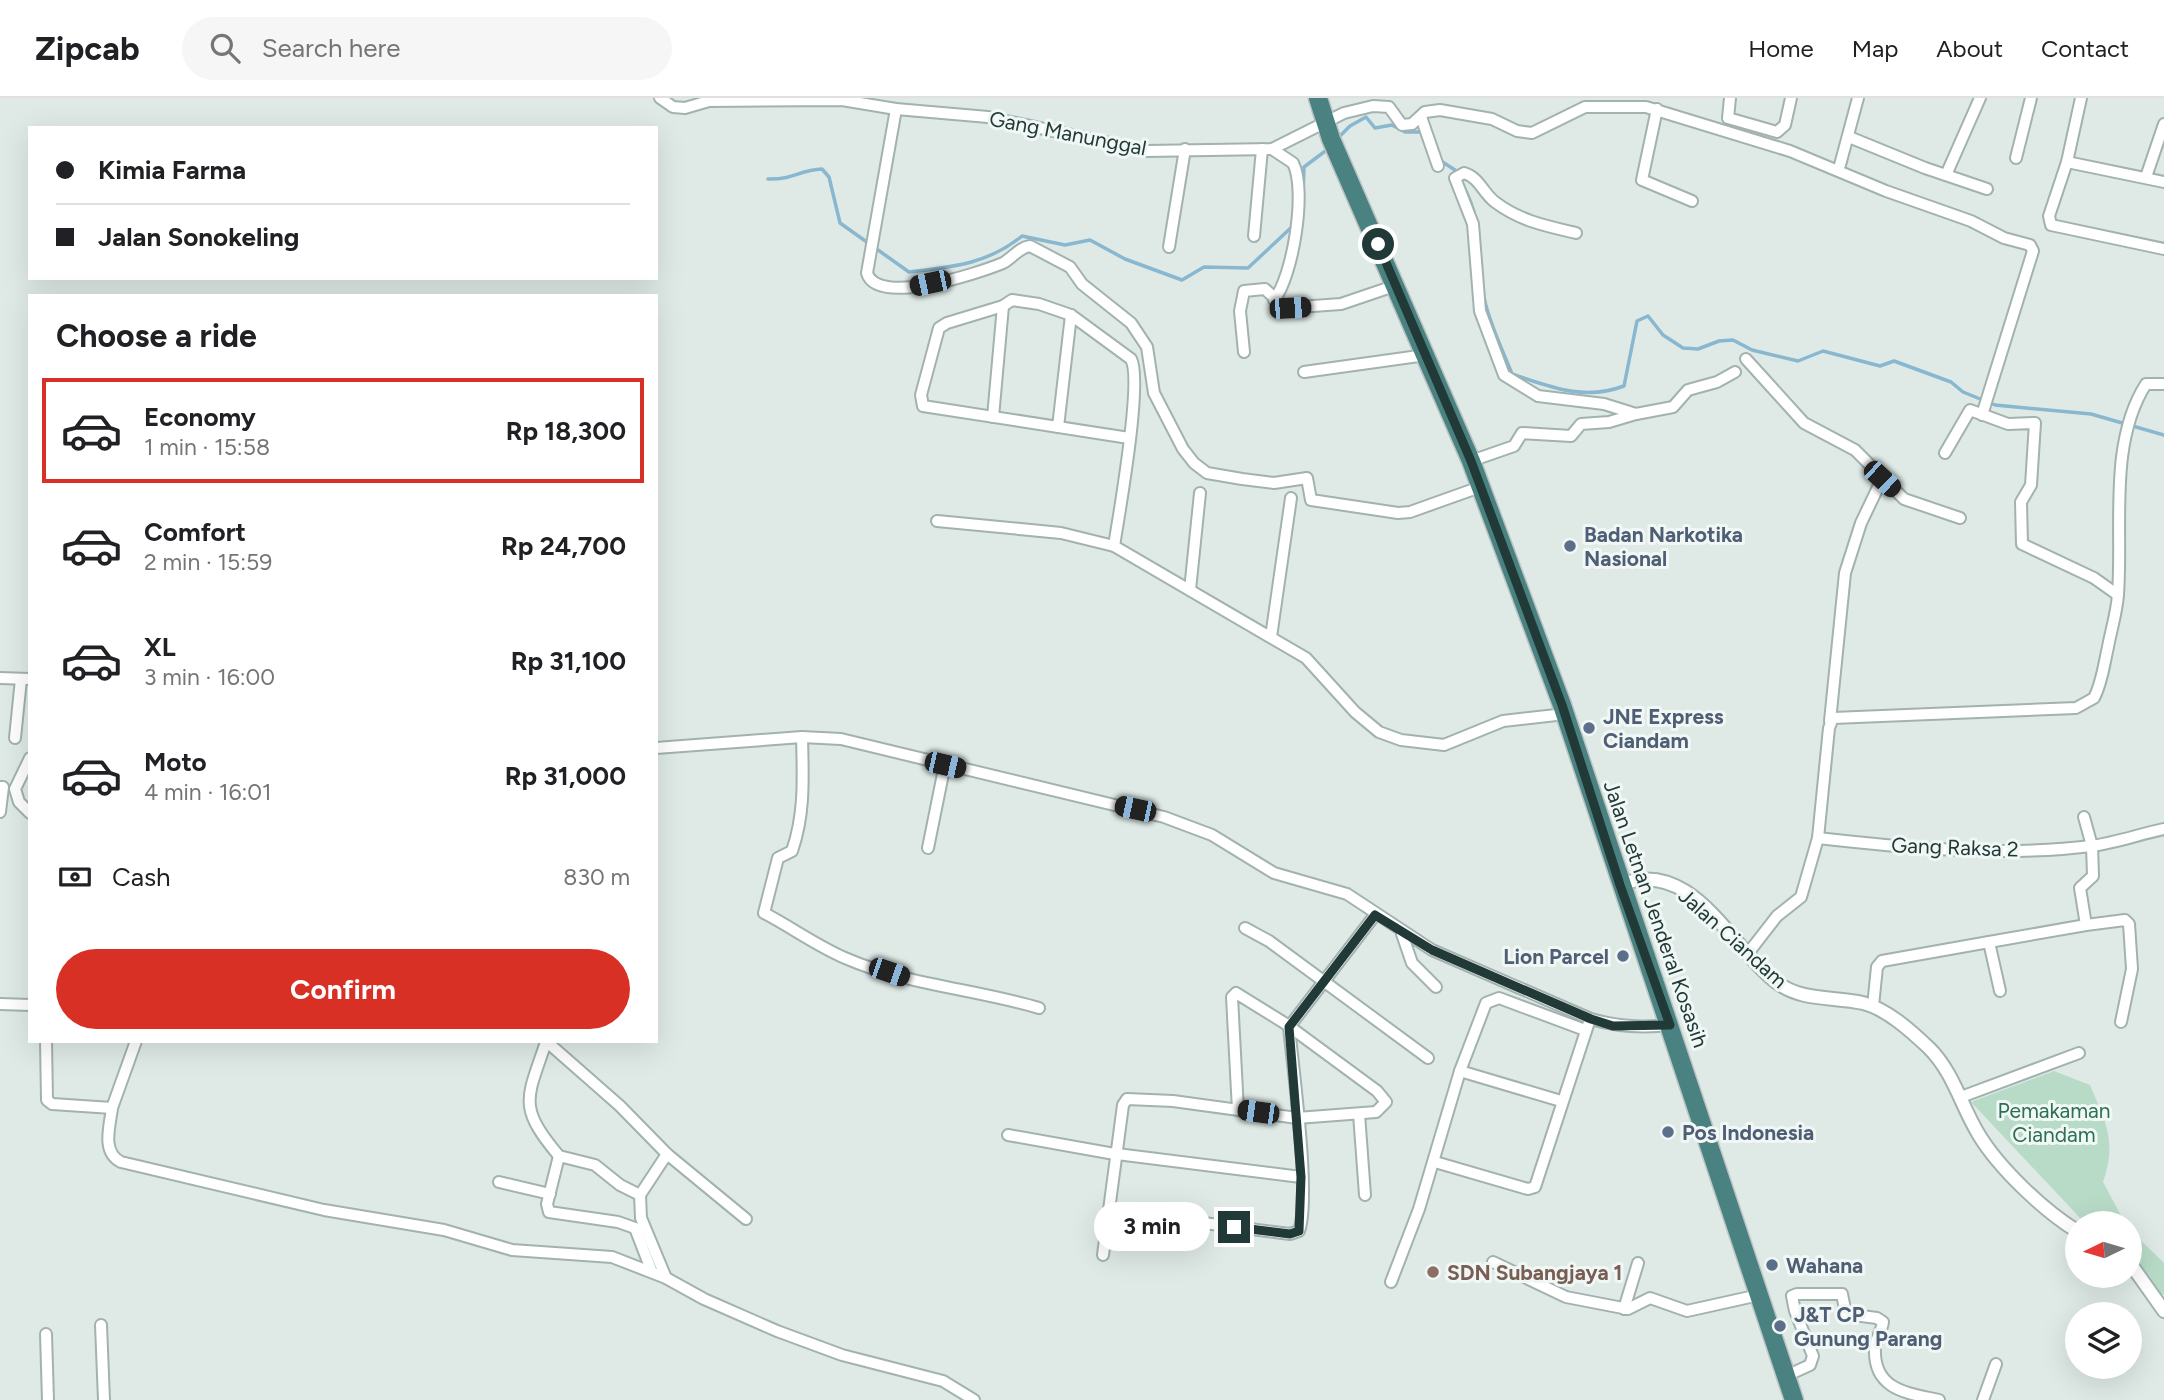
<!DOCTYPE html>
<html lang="en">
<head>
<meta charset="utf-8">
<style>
  :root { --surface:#fff; --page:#f6f6f6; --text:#202124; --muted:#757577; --line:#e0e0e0; --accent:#d93025 }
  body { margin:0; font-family:Figtree,sans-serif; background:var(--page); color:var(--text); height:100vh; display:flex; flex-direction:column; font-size:26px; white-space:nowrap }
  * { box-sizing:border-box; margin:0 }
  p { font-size:23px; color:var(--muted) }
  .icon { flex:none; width:38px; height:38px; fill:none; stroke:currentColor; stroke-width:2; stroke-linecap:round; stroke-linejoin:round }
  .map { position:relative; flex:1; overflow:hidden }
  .drawer { position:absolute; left:28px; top:196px; width:630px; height:749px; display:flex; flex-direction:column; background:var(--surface); border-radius:0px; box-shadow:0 7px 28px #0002 }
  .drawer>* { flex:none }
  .banner { position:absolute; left:28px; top:28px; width:630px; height:154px; border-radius:0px; box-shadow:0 7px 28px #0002; display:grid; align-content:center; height:154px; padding:0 28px; background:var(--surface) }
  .needle { width:46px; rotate:265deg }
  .buttons { position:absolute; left:2065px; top:1113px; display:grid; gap:14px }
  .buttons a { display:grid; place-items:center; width:77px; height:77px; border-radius:50%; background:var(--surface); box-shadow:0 7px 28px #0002; font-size:35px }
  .end { position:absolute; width:32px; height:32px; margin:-16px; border:9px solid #213a38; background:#fff; box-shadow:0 0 0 4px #fff }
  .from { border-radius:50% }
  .bubble { position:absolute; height:49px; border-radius:24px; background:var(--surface); box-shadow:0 7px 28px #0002; font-size:23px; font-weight:700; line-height:49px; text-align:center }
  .car { position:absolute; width:21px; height:42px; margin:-21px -10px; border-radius:9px; box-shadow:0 0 5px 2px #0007; background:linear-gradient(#222 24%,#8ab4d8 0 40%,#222 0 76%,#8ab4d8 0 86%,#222 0) }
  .banner b { display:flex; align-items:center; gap:24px; height:66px; font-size:26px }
  .banner b+b { border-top:2px solid var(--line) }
  .banner i { width:18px; height:18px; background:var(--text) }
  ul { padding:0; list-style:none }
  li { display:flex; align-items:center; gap:21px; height:105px; margin:0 14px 10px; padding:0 14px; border:4px solid transparent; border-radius:0px }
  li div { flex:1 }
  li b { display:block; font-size:26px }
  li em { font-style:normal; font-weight:700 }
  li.selected { border-color:var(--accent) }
  li>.icon { width:63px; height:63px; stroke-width:1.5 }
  h2 { padding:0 28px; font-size:32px; line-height:84px }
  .pay { display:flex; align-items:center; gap:18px; height:77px; padding:0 28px; font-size:26px }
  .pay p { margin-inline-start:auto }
  .primary-button { display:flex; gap:14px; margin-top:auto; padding:14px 28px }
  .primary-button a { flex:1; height:80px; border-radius:42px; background:var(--accent); color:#fff; font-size:28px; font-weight:700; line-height:80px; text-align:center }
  header { display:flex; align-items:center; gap:42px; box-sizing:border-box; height:98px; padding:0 35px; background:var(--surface); border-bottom:2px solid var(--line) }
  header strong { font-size:33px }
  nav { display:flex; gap:38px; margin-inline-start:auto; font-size:24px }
  .search { width:490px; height:63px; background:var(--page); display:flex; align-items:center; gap:18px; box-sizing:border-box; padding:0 24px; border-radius:38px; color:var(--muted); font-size:26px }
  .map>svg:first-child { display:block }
  .green { fill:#b8dbc8 }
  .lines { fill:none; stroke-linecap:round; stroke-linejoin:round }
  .stream { stroke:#88b7cf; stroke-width:3.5 }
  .minor-casing { stroke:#a2b2af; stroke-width:14 }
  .tertiary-casing { stroke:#a2b2af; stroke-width:16 }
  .trunk-casing { stroke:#bcc4c3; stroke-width:21 }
  .minor { stroke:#fff; stroke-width:10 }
  .tertiary { stroke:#fff; stroke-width:12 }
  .trunk { stroke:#498280; stroke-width:18 }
  .route { stroke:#213a38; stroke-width:9 }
  .service-dot { fill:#5c6f8a; stroke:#f0f7f5; stroke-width:2.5 }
  .education-dot { fill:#8d6e63; stroke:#f0f7f5; stroke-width:2.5 }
  .labels { text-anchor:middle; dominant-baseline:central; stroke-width:6; stroke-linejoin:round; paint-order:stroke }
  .street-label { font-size:21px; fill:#213a38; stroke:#f0f7f5 }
  .service-label { font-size:21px; font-weight:bold; fill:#4e5e75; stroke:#f0f7f5; text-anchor:start }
  .park-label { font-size:21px; fill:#2c7053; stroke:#f0f7f5 }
  .education-label { font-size:21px; font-weight:bold; fill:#785e54; stroke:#f0f7f5; text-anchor:start }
</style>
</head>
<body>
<header>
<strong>Zipcab</strong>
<div class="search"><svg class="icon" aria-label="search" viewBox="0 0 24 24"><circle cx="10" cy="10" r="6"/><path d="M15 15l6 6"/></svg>Search here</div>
<nav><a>Home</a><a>Map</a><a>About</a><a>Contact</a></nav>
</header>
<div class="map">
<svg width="2164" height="1302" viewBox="0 0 2164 1302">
  <rect width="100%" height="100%" fill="#dfeae7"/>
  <g class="green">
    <path d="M 2054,973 L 2090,987 C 2106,1025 2117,1043 2103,1084 L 2125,1125 L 2088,1125 L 2082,1122 L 1971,1004 Z"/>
    <path d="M 2130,1132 L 2164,1165 L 2164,1197 L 2156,1193 L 2130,1150 Z"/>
  </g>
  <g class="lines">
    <g class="stream">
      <path d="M 1338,40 L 1350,28 L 1366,19 L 1375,30 L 1392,27 L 1405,34 L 1422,34"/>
      <path d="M 1441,63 L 1455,72"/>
      <path d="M 768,81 C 793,82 799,72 822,71 L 829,79 L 840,125 L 909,174 C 952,169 988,166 1022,138 L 1065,147 L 1090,142 L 1125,161 L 1182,182 L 1204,169 L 1248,170 L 1295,126"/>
      <path d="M 1462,86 C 1486,127 1475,161 1485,204 C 1491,229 1503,253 1512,276 C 1551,289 1584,303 1624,288 L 1637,223 L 1648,218 L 1663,237 L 1683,250 L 1698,251 L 1719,243 L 1733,242 L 1752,252 L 1798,263 L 1823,253 L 1880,268 L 1894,263 L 1951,284 L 1963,294 L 1995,307 L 2091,316 L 2164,337"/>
      <path d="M 1303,97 L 1304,69 L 1328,51"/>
    </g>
    <g class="minor-casing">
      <g id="minor">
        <path d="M 660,0 L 673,9 L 685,10 L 709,3 L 842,2 L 896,11 L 988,19 L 1147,53 L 1272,51 L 1344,15 L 1373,8 L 1389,9 L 1402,27 L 1412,26 L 1425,14 L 1440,12 L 1492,21 L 1517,33 L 1532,35 L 1585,9 L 1646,9 L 1790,53 L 1886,93 L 1971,123 L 2004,140 L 2030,147 L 2033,153 L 1982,317"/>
        <path d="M 1730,0 L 1728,20 L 1777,34 L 1785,27 L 1791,0"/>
        <path d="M 2081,0 L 2067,64 L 2049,118 L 2051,127 L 2164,151"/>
        <path d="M 896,11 L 867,175 C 877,209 979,175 1003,165 C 1012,160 1020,149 1030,148 L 1070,169 L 1082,186 L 1131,225 L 1147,249 L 1154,295 L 1183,351 L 1194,365 L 1207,375 L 1242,381 L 1274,385 L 1307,380 L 1311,402 L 1398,415 L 1410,414 L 1480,389"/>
        <path d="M 1657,11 L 1642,82 L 1692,103"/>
        <path d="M 1421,19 L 1438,68"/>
        <path d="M 1849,39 L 1925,70 L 1987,91"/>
        <path d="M 1272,51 L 1293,65 C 1307,92 1293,178 1274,202"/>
        <path d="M 2016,60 L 2031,0"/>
        <path d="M 2067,64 L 2164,84"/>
        <path d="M 1840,67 L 1858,0"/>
        <path d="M 1946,77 L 1980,0"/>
        <path d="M 2146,79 L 2164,26"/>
        <path d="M 1576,135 C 1546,128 1520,123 1495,104 C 1482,94 1480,80 1464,75 L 1455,80 L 1473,126 L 1480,213 L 1504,277 L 1538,298 L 1604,306 L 1636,316 L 1673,309 L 1688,292 L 1717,284 L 1735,274"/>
        <path d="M 1254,138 L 1262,51"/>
        <path d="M 1169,149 L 1185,51"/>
        <path d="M 1244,254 L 1240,213 L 1244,193 L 1265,191 L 1285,210 L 1341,206 L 1397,187"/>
        <path d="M 1746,261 L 1804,325 L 1855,352 L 1904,401 L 1960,420"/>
        <path d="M 1304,274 L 1426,257"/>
        <path d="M 993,319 L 1003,208"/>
        <path d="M 1058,329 L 1071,217"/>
        <path d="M 1945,355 L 1970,312 L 2008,326 L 2035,325 L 2031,387 L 2021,404 L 2022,446 L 2094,480 L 2118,497"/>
        <path d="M 1471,363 L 1514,348 L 1522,335 L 1571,338 L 1581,326 L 1609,324 L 1636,316"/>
        <path d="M 937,423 L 1061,435 L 1114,448 L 1306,560 L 1355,614 L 1379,634 L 1401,642 L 1444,647 L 1503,623 L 1565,616"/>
        <path d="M 1114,448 C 1119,416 1143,283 1131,261 L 1071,217 L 1039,206 L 1012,202 L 1003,208 L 947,225 L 939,230 L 921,297 L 923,308 L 1129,340"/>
        <path d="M 1190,492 L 1200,395"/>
        <path d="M 1271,539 L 1291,400"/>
        <path d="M 0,580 L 30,581"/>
        <path d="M 1830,623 L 1845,475 L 1861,425 L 1882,381"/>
        <path d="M 802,639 C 803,679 805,716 792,753 L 778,760 L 764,815 C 791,829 817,848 845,860 C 907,887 975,891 1039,910"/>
        <path d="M 15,640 L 21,581"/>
        <path d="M 656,650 L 802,639 L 841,641 L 1164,719 L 1212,737 L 1274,775 L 1347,796 L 1432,852 L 1591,921 C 1618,929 1642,930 1670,927"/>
        <path d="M 30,660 L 15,691 L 19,704 L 30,715"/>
        <path d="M 0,689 L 3,689 L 0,714"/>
        <path d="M 1818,740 C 1905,750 2004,759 2091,748 C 2115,745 2140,736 2164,731"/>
        <path d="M 928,750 L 945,666"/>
        <path d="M 2086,827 L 2125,822 L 2129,826 L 2132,871 L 2121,924"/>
        <path d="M 1245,830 L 1269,843 L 1428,960"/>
        <path d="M 1402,836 L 1412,865 L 1436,889"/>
        <path d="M 1989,844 L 2086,827 L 2080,790 L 2093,778 L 2092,748 L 2084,719"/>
        <path d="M 1749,854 L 1777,818 L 1801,799 L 1818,740 L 1829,630 L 1833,620 L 2076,610 L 2094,600 C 2102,585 2104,566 2108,549 C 2111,532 2117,514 2118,496 C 2123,431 2108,345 2146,286 L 2164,286"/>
        <path d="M 0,906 L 30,907"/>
        <path d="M 1873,908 L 1877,869 L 1882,863 L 1989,844 L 2000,893"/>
        <path d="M 1289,929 L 1375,817"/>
        <path d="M 46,943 L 47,1002 L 52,1006 L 112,1010 C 110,1028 101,1054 121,1064 L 324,1112 L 444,1132 L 512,1152 L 612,1159 L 666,1180 L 704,1201 L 777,1233 L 842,1257 L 943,1283 L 974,1302"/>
        <path d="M 546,943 L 620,1008 L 667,1056 L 746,1121"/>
        <path d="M 546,944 C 527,1001 517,1008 559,1058 L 595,1067 L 620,1087 L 640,1097 L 641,1120 L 666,1180"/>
        <path d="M 1460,973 L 1561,1003"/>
        <path d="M 1961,999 L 2079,955"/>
        <path d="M 112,1010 L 136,943"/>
        <path d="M 1359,1016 L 1365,1097"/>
        <path d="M 1008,1037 L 1109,1055 L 1301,1079"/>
        <path d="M 559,1058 L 547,1106 L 549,1114 L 618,1124 L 635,1130"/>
        <path d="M 1435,1064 L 1528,1091 L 1535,1089 L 1588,927"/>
        <path d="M 499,1084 L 550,1096"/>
        <path d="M 640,1097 L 667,1056"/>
        <path d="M 1110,1113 L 1290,1136 L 1299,1133 C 1311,1100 1293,971 1289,929"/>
        <path d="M 635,1130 L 652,1174"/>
        <path d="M 1103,1157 L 1123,1007 L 1127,1001 L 1173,1003 L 1297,1020 L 1376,1014 L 1386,1004 L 1377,993 L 1286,926 L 1236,895 L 1232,899 L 1238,1012"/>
        <path d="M 1493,1164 L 1566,1199 L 1628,1211 L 1650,1200 L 1687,1213 L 1759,1197"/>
        <path d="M 1391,1184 L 1419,1111 L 1460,973 L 1486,905 L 1499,900 L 1585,932"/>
        <path d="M 1624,1211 L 1638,1165"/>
        <path d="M 101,1227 L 104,1302"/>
        <path d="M 46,1236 L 48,1302"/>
        <path d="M 1786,1278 L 1810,1267 L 1813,1258 L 1795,1213 L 1792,1198 L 1797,1196 L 1842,1196 L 1846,1216 L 1877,1220 L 1883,1224 C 1882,1233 1875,1241 1875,1250 C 1873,1292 1907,1295 1939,1302"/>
        <path d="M 1983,1302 L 1996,1266"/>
      </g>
    </g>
    <g class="tertiary-casing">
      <g id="tertiary">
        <path d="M 1620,787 C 1692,758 1730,849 1776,884 C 1803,904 1833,898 1863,905 C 1887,911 1911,933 1929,950 C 1954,975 1961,1008 1979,1037 C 1999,1070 2044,1113 2077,1133"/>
        <path d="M 2130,1165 L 2164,1213"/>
      </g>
    </g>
    <g class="trunk-casing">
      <path id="trunk" d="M 1318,0 L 1331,41 L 1471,363 L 1562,607 L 1794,1302"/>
    </g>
    <use href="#minor" class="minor"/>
    <use href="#tertiary" class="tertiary"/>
    <use href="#trunk" class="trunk"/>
  </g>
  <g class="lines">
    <path class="route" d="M 1234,1129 L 1290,1136 L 1299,1133 L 1301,1079 L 1289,929 L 1375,817 L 1432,852 L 1591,921 L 1613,928 L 1670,927 L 1620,787 L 1562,607 L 1471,363 L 1378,146"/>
  </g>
  <g class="service-dot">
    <circle cx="1570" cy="448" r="7"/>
    <circle cx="1589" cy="630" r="7"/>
    <circle cx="1623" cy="858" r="7"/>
    <circle cx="1668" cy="1034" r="7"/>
    <circle cx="1772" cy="1167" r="7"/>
    <circle cx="1780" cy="1228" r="7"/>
  </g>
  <circle class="education-dot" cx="1433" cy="1174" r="7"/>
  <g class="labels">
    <g class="street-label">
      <text transform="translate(1068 35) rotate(11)">Gang Manunggal</text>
      <text transform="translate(1955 749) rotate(2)">Gang Raksa 2</text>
      <text transform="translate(1656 816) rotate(71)">Jalan Letnan Jenderal Kosasih</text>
      <text transform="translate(1733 840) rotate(42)">Jalan Ciandam</text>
    </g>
    <g class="service-label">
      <text x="1584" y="436">Badan Narkotika<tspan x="1584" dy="24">Nasional</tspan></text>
      <text x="1603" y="618">JNE Express<tspan x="1603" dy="24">Ciandam</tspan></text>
      <text x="1609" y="858" text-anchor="end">Lion Parcel</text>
      <text x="1682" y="1034">Pos Indonesia</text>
      <text x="1786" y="1167">Wahana</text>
      <text x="1794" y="1216">J&amp;T CP<tspan x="1794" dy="24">Gunung Parang</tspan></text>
    </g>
    <g class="park-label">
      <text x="2054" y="1012">Pemakaman<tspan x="2054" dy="24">Ciandam</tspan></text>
    </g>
    <g class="education-label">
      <text x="1447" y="1174">SDN Subangjaya 1</text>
    </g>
  </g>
</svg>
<div class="buttons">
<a><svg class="needle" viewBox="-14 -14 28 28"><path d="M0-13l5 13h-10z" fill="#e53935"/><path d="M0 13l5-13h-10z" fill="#757577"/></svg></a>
<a><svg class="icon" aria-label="layers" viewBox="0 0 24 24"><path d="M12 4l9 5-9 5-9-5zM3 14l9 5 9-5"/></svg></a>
</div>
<i class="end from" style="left:1378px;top:146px"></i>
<i class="end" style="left:1234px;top:1129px"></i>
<div class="bubble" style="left:1094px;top:1104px;width:116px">3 min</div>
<i class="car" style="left:930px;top:185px;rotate:258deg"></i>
<i class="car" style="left:1290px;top:210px;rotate:87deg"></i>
<i class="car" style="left:1882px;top:381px;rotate:133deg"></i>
<i class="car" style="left:945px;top:667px;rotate:103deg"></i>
<i class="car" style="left:1135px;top:711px;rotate:282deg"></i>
<i class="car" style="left:889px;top:874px;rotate:109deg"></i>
<i class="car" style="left:1258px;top:1014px;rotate:278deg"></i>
<div class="banner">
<b><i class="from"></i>Kimia Farma</b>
<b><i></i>Jalan Sonokeling</b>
</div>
<section class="drawer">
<h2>Choose a ride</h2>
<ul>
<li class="selected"><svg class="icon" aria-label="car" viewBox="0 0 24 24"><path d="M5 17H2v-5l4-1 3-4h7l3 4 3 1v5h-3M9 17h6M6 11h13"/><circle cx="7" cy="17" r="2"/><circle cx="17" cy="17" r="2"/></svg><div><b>Economy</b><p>1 min · 15:58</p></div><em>Rp 18,300</em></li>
<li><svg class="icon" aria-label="car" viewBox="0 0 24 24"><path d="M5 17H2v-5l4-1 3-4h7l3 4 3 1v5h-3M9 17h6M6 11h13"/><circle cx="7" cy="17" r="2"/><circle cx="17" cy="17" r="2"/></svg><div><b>Comfort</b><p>2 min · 15:59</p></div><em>Rp 24,700</em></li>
<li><svg class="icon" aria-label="car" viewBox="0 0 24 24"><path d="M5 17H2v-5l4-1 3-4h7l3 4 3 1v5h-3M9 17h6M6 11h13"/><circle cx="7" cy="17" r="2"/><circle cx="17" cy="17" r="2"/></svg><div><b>XL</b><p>3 min · 16:00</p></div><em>Rp 31,100</em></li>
<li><svg class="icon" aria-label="car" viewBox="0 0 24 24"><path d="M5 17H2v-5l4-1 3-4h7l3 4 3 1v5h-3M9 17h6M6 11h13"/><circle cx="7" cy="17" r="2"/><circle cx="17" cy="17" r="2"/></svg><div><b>Moto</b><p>4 min · 16:01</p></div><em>Rp 31,000</em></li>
</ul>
<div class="pay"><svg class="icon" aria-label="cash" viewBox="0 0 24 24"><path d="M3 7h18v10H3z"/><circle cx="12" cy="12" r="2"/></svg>Cash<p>830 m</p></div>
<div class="primary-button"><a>Confirm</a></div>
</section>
</div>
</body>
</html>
